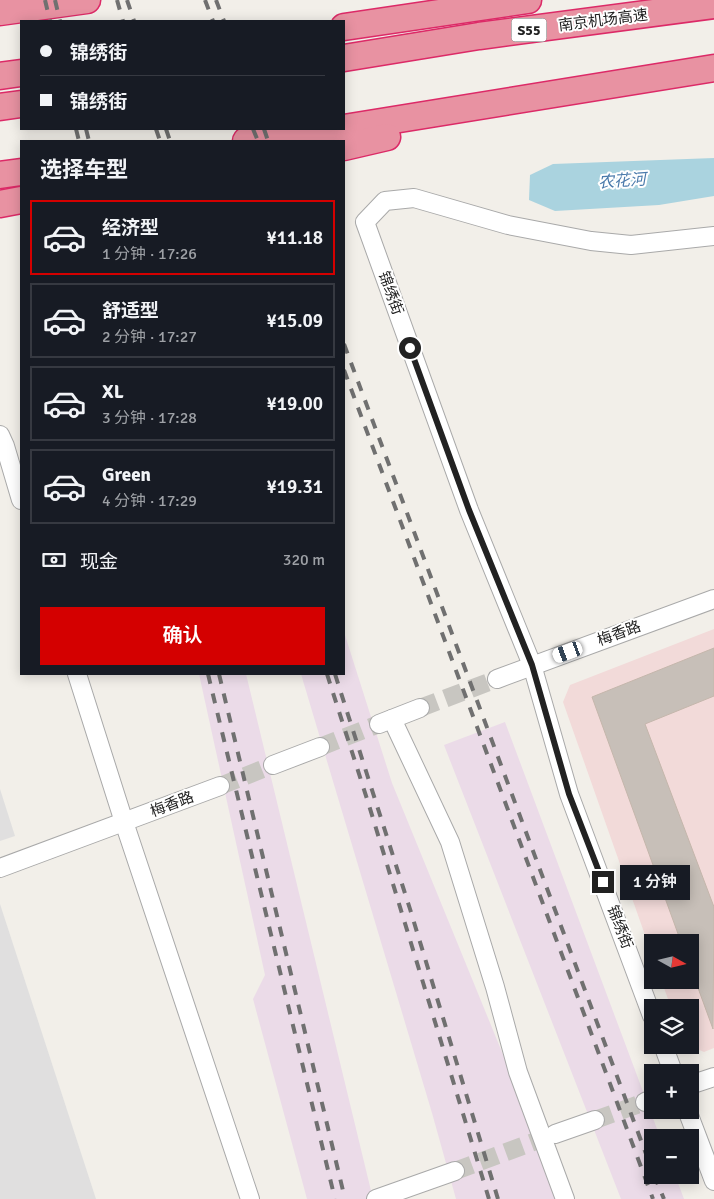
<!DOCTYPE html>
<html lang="zh">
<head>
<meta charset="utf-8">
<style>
  :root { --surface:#171b24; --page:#20242c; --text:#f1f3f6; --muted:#9ea1a6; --line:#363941; --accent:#d40000 }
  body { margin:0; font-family:Signika,"Noto Sans SC",sans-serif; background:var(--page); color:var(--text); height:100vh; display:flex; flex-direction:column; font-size:19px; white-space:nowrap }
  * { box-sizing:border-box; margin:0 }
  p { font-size:16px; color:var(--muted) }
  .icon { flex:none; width:28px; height:28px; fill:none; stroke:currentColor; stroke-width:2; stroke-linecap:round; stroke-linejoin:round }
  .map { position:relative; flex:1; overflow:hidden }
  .details { position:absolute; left:20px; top:140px; width:325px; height:535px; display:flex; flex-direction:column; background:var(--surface); border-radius:0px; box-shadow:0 2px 12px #0003 }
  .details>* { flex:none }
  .banner { position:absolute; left:20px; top:20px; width:325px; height:110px; border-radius:0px; box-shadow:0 2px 12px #0003; display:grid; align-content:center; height:110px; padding:0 20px; background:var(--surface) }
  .needle { width:32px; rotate:98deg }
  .controls { position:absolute; left:644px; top:934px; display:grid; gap:10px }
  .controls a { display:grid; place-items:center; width:55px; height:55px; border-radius:0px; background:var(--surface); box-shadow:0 2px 12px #0003; font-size:25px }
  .end { position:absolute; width:22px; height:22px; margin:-11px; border:6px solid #222; background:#fff; box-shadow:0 0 0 2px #fff }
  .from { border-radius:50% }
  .bubble { position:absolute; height:35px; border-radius:0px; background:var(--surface); box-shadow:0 2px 12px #0003; font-size:16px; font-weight:600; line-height:35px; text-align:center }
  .car { position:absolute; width:15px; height:30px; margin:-15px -8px; border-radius:6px; box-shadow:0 0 4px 1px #0007; background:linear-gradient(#fff 24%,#345 0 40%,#fff 0 76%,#345 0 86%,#fff 0) }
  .banner b { display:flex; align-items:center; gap:18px; height:48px; font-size:19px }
  .banner b+b { border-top:1px solid var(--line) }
  .banner i { width:12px; height:12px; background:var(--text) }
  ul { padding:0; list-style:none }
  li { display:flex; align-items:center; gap:15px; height:75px; margin:0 10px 8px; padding:0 10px; border:2px solid var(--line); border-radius:0px }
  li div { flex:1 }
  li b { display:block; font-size:19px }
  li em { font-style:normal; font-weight:600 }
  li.active { border-color:var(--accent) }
  li>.icon { width:45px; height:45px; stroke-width:1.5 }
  h2 { padding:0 20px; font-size:22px; line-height:60px }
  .pay { display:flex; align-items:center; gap:12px; height:55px; padding:0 20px; font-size:19px }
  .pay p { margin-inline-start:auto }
  .primary-button { display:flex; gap:10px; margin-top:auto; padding:10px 20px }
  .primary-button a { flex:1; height:58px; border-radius:0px; background:var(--accent); color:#fff; font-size:20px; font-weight:600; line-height:58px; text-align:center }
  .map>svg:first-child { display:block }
  .residential { fill:#e0dfdf }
  .commercial { fill:#f2dad9 }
  .industrial { fill:#ebdbe8 }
  .water { fill:#aad3df }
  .building { fill:#c7bfb8; stroke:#c4b6ab }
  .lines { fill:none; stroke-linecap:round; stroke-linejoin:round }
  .minor-tunnel { stroke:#c8c6c1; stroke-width:18; stroke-dasharray:18 9; stroke-linecap:butt }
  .minor-casing { stroke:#a9a9a9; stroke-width:20 }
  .highway-casing { stroke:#dc2a67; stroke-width:29 }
  .minor { stroke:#fff; stroke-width:18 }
  .highway { stroke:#e892a2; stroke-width:26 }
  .rail { stroke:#707070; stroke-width:4; stroke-dasharray:10 10; stroke-linecap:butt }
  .route { stroke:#222; stroke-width:6 }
  .labels { text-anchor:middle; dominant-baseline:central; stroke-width:4; stroke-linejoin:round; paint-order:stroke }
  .shield { fill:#fff; stroke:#646464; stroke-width:1 }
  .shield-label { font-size:14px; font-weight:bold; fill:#222 }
  .street-label { font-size:15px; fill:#222; stroke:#fff }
  .water-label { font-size:16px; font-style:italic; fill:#4a7aab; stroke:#fff }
</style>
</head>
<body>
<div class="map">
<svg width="714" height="1199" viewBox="0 0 714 1199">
  <rect width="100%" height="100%" fill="#f2efe9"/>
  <g class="residential">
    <path d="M 0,789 L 15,836 L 0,841 Z"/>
    <path d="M 0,904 L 96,1199 L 0,1199 Z"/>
  </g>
  <path class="commercial" d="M 714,629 L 714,1048 L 704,1052 L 688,1045 L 690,1045 L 690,1008 L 671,1007 L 661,980 L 690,980 L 690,942 L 652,942 L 652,955 L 563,702 L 570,685 Z"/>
  <g class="industrial">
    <path d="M 344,632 L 392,783 L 562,1199 L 456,1199 L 432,1113 L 301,674 L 344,674 Z"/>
    <path d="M 199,674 L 246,674 L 373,1199 L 307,1199 L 253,999 L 265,975 Z"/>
    <path d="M 505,722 L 660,1137 L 652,1138 L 652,1175 L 675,1175 L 684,1199 L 621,1199 L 444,745 Z"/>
  </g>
  <path class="water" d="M 714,158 L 714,196 L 659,205 L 555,211 L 529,200 L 530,175 L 553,164 Z"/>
  <path class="building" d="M 714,648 L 714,696 L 645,724 L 714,907 L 713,1029 L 690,966 L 690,942 L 681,942 L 592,697 Z"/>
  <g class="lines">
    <g class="minor-tunnel">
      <path d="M 420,708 L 497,679"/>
      <path d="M 320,747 L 379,724"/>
      <path d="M 220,786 L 273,765"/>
      <path d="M 595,1120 L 645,1102"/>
      <path d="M 455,1171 L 555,1134"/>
    </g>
    <g class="minor-casing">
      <g id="minor">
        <path d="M 0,435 L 5,446 L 21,500"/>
        <path d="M 77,674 L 124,822 L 250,1199"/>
        <path d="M 497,679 L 714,599"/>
        <path d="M 392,719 L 450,842 L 495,987 L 518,1072 L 565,1199"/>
        <path d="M 379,724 L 420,708"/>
        <path d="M 273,765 L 320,747"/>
        <path d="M 0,868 L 220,786"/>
        <path d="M 652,1016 L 569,794 L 532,665 L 469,510 L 365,222 L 385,201 L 414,198 L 508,225 L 591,241 L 631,245 L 714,236"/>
        <path d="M 663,1045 L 673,1072"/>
        <path d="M 690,1085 L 714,1077"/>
        <path d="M 645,1102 L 652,1099"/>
        <path d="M 687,1110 L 714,1181"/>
        <path d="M 555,1134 L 595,1120"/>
        <path d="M 376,1199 L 455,1171"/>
      </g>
    </g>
    <g class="highway-casing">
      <g id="highway">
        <path d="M 0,12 L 87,0"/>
        <path d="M 344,27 L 528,0"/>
        <path d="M 344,58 L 479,36 L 714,5"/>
        <path d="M 0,76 L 21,73"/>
        <path d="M 0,107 L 21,104"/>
        <path d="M 344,128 L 714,68"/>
        <path d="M 246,141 L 338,129"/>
        <path d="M 344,147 L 387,137"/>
        <path d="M 0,175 L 21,172"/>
        <path d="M 0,204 L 21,200"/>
      </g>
    </g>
    <use href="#minor" class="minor"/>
    <use href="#highway" class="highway"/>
    <g class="rail">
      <path d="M 45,0 L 50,21"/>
      <path d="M 55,0 L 60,21"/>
      <path d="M 117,0 L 123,21"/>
      <path d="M 127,0 L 134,21"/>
      <path d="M 205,0 L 213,21"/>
      <path d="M 216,0 L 224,21"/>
      <path d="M 76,129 L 79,141"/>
      <path d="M 86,129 L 89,141"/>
      <path d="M 156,129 L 160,141"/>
      <path d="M 166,129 L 170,141"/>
      <path d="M 253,129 L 258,141"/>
      <path d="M 264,129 L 268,141"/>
      <path d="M 344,344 L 652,1170"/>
      <path d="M 344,370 L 653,1199"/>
      <path d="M 208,674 L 335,1199"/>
      <path d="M 219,674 L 345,1199"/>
      <path d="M 327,674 L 368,802 L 489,1199"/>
      <path d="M 335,674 L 410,909 L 498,1199"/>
      <path d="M 654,1175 L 664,1199"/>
    </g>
  </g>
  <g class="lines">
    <path class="route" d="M 410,348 L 469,510 L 532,665 L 569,794 L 603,882"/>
  </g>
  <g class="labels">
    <rect class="shield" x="511.5" y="18.5" width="35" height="23" rx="4"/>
    <g class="shield-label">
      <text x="529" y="30">S55</text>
    </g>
    <g class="street-label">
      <text transform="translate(603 20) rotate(-7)">南京机场高速</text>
      <text transform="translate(391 293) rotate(70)">锦绣街</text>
      <text transform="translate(619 633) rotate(-20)">梅香路</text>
      <text transform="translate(172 804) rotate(-21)">梅香路</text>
      <text transform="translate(620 927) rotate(69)">锦绣街</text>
    </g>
    <g class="water-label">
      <text transform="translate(622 181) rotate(-4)">农花河</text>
    </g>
  </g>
</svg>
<div class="controls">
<a><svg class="needle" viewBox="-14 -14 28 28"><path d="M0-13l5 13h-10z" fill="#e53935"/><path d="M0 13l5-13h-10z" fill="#9ea1a6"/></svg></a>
<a><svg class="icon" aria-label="layers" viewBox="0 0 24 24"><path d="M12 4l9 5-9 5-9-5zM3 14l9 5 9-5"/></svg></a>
<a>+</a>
<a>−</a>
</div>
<i class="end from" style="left:410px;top:348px"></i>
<i class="end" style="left:603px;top:882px"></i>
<div class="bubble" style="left:620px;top:865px;width:70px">1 分钟</div>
<i class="car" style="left:568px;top:652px;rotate:250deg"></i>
<div class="banner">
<b><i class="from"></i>锦绣街</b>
<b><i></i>锦绣街</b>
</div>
<section class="details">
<h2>选择车型</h2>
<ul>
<li class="active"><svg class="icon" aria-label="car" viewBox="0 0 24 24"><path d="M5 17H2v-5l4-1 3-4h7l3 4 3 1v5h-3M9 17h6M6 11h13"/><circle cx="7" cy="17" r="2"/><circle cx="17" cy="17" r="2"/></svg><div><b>经济型</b><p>1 分钟 · 17:26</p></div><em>¥11.18</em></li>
<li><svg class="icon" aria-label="car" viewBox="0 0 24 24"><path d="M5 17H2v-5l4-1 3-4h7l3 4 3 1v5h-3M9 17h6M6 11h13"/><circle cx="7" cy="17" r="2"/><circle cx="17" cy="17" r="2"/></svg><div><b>舒适型</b><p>2 分钟 · 17:27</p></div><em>¥15.09</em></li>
<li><svg class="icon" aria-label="car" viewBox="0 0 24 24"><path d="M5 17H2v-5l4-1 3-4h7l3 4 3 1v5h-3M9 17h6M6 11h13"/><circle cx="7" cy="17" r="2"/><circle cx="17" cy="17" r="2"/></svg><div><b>XL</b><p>3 分钟 · 17:28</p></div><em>¥19.00</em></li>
<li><svg class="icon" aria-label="car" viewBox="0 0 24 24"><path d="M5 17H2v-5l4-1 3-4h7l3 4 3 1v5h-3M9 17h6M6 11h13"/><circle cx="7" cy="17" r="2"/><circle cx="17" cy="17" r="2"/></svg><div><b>Green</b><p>4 分钟 · 17:29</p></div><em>¥19.31</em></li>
</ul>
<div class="pay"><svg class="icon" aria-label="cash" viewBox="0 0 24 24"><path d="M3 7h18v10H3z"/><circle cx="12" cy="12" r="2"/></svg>现金<p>320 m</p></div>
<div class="primary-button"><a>确认</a></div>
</section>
</div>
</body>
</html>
